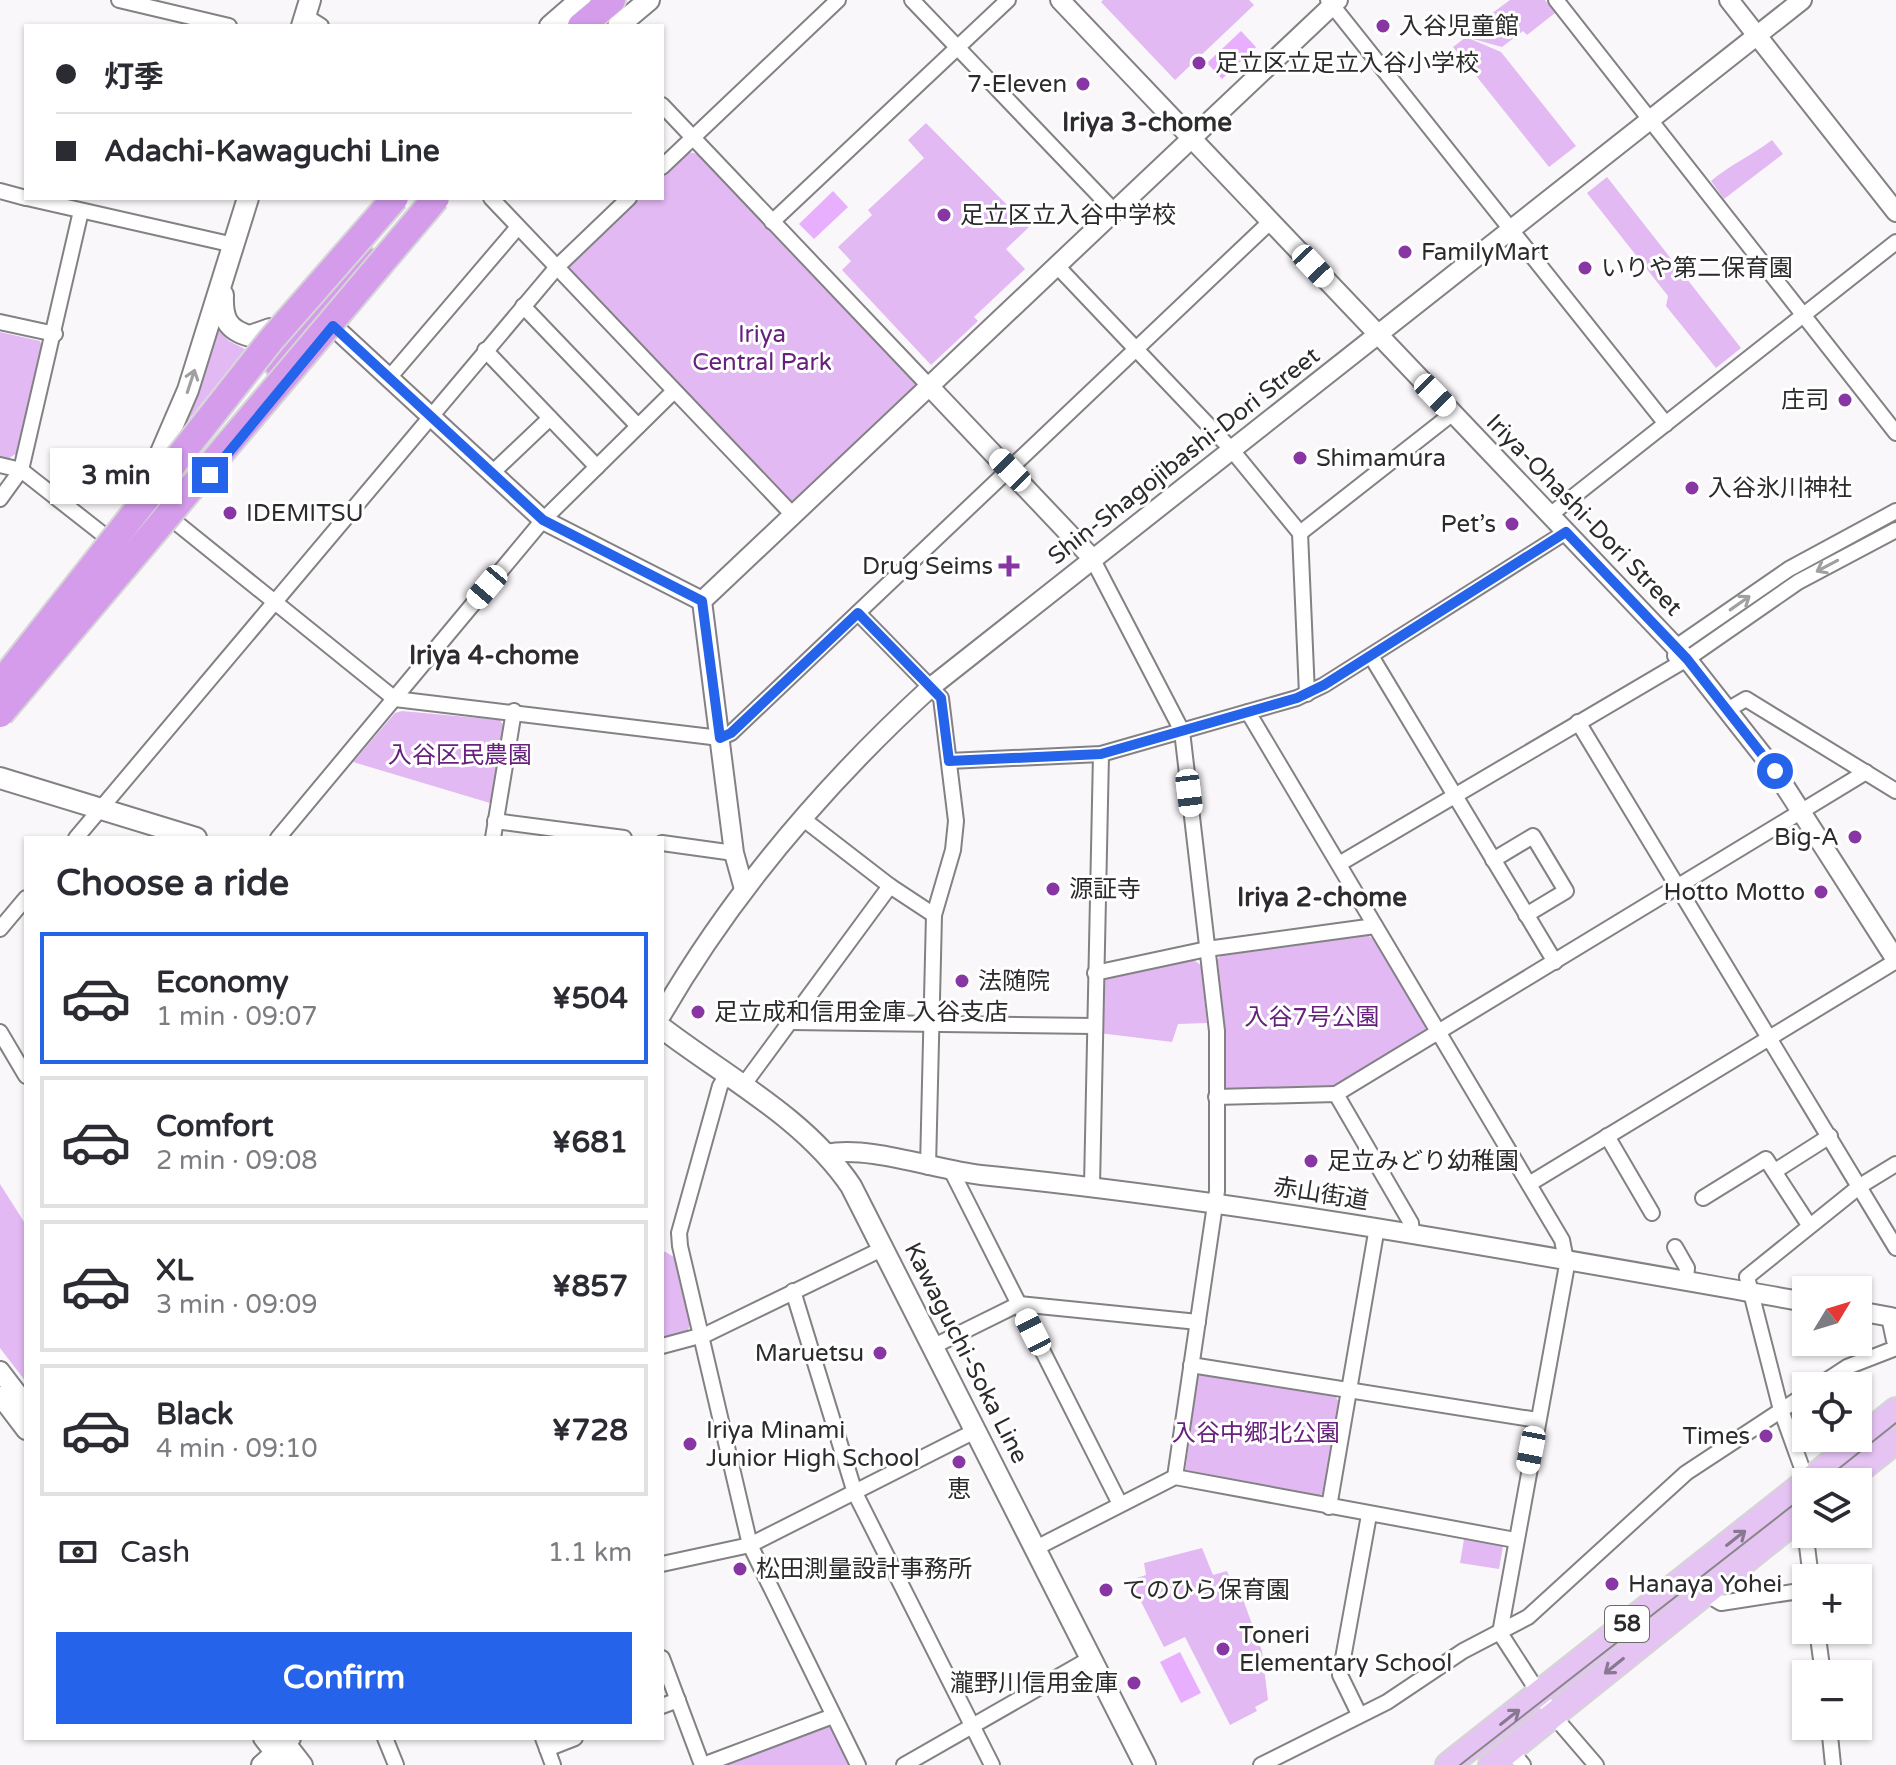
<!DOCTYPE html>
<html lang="en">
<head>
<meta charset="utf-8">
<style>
  :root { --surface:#fff; --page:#f2f2f3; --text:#2b2b33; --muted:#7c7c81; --line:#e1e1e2; --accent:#2563eb }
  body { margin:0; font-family:"Varela Round","Noto Sans JP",sans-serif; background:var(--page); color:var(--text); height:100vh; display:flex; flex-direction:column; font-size:30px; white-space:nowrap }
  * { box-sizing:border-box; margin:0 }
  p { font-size:26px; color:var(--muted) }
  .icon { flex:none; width:44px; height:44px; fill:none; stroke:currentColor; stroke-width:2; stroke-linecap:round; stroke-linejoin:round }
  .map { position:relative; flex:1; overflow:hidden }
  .side { position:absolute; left:24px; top:836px; width:640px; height:904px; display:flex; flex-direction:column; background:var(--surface); border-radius:0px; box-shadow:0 2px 6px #0004 }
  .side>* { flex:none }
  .banner { position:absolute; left:24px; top:24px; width:640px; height:176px; border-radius:0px; box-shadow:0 2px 6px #0004; display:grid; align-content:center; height:176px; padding:0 32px; background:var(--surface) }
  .needle { width:52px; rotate:52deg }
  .controls { position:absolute; left:1792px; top:1276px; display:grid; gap:16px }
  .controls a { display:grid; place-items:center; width:80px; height:80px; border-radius:0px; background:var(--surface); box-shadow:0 2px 6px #0004; font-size:40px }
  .end { position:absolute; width:36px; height:36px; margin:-18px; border:10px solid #2563eb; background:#fff; box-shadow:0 0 0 4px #fff }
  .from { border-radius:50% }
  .bubble { position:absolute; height:56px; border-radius:0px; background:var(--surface); box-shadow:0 2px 6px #0004; font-size:26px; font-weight:800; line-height:56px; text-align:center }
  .car { position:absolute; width:24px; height:48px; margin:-24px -12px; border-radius:10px; box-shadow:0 0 6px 2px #0007; background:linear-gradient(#fff 24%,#345 0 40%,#fff 0 76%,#345 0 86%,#fff 0) }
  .banner b { display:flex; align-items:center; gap:28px; height:76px; font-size:30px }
  .banner b+b { border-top:2px solid var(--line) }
  .banner i { width:20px; height:20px; background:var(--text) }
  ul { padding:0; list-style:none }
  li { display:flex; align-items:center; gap:24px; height:132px; margin:0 16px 12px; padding:0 16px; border:4px solid var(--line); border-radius:0px }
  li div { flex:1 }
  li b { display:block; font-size:30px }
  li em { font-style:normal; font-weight:800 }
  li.current { border-color:var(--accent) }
  li>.icon { width:72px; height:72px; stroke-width:1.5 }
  h2 { padding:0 32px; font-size:36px; line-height:96px }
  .pay { display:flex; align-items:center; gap:20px; height:88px; padding:0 32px; font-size:30px }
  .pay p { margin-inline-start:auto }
  .button { display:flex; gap:16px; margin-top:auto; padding:16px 32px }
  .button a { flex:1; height:92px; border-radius:0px; background:var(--accent); color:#fff; font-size:32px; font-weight:800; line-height:92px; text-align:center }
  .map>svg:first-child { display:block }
  .green { fill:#e2b9f3 }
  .water { fill:#e8afff }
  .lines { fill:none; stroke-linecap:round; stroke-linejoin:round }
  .minor-casing { stroke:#838184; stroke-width:18 }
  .tertiary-casing { stroke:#838184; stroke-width:22 }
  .secondary-casing { stroke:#838184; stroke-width:24 }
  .primary-casing { stroke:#d5d5d5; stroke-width:28 }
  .motorway-casing { stroke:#d5d5d5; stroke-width:30 }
  .minor { stroke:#fff; stroke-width:14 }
  .tertiary { stroke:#fff; stroke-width:18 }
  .secondary { stroke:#fff; stroke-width:20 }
  .primary { stroke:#e5c4f3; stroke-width:24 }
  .motorway { stroke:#d49ceb; stroke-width:26 }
  .tram { stroke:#888688; stroke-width:2 }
  .motorway-bridge-casing { stroke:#d5d5d5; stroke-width:30; stroke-linecap:butt }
  .motorway-bridge { stroke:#d49ceb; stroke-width:26 }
  .oneway { stroke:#a0a0a0 }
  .oneway2 { stroke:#887890 }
  .route { stroke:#2563eb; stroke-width:10 }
  .poi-dot { fill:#8936a5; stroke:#fff; stroke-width:3 }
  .labels { text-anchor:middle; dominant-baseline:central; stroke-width:6; stroke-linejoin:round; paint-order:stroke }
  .shield { fill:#fff; stroke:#6b6b6b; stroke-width:2 }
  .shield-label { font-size:22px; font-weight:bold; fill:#2c2b2c }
  .poi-label { font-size:24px; fill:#2c2b2c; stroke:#fff; text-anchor:start }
  .park-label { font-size:24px; fill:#66217d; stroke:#fff }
  .street-label { font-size:24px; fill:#2c2b2c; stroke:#fff }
  .neighbourhood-label { font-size:26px; font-weight:bold; fill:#2e2c2f; stroke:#fff }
</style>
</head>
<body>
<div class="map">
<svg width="1896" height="1765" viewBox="0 0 1896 1765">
  <rect width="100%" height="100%" fill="#faf7fb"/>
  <g class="green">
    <path d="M 1103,0 L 1249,0 L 1254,5 L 1175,80 L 1101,2 Z"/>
    <path d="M 1510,0 L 1545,0 L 1555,13 L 1527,35 L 1523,31 L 1502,47 L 1473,39 L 1468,31 Z"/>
    <path d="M 1466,37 L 1501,52 L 1576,146 L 1549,167 L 1453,47 Z"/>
    <path d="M 926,123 L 1029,227 L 1006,249 L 1025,269 L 974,317 L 978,321 L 931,365 L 842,270 L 851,261 L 838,247 L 872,215 L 868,210 L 924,158 L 908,140 Z"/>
    <path d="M 1772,140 L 1783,154 L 1724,199 L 1711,181 C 1731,164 1751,156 1772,140 Z"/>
    <path d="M 688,152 L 698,154 L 915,383 L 915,390 L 797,503 L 787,503 L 569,269 L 567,264 L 638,198 L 662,198 L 662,176 Z"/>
    <path d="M 1607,177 L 1741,348 L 1716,368 L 1666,306 L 1668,296 L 1587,193 Z"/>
    <path d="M 216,327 L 229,341 L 245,349 L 183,427 Z"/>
    <path d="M 0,332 L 40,341 L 42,347 L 17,453 L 8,459 L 0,457 Z"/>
    <path d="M 1896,517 L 1896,526 L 1691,652 L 1685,645 L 1792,570 Z"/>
    <path d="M 402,711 L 500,720 L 505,728 L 490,803 L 353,762 L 395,713 Z"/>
    <path d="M 1368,935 L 1375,941 L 1428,1026 L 1425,1035 L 1333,1091 L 1230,1092 L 1224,1085 L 1224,1024 L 1216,961 L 1223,953 Z"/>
    <path d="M 1192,959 L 1201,965 L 1207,1023 L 1178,1024 L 1172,1042 L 1099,1033 L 1101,983 L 1107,977 Z"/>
    <path d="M 0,1184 L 26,1225 L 26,1382 L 0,1348 Z"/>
    <path d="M 662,1250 L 674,1257 L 690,1326 L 685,1335 L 662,1340 Z"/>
    <path d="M 1204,1373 L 1334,1395 L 1340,1403 L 1326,1491 L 1318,1497 L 1185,1472 L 1198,1376 Z"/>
    <path d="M 1464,1539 L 1503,1546 L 1499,1569 L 1460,1563 Z"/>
    <path d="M 1202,1548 L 1213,1575 L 1227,1571 L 1233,1587 L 1238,1586 L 1262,1651 L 1268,1700 L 1255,1707 L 1257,1711 L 1230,1725 L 1185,1637 L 1164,1647 L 1130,1580 L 1146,1575 L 1144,1563 Z"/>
    <path d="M 825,1725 L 831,1727 L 848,1765 L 724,1765 Z"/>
  </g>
  <g class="water">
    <path d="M 1241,31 L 1256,47 L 1222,79 L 1207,63 Z"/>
    <path d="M 833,191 L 848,207 L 814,239 L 799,224 Z"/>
    <path d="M 1180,1652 L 1201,1693 L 1181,1703 L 1160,1662 Z"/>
  </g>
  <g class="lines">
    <g class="minor-casing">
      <g id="minor">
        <path d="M 119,0 L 229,26"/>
        <path d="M 912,0 L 1114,211"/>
        <path d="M 1328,0 L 1666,424"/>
        <path d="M 1556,0 L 1896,433"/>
        <path d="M 305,16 L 321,26"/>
        <path d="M 662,105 L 929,386"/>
        <path d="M 662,167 L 838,0"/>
        <path d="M 0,191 L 26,198"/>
        <path d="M 27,198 L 234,245"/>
        <path d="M 491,198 L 793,515"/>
        <path d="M 772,222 L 1008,0"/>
        <path d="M 1057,266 L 1231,449 L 1300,533 L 1307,694"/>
        <path d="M 523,306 L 638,426"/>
        <path d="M 0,322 L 55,334"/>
        <path d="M 485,350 L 597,467"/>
        <path d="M 389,378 L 518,227"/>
        <path d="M 0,465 L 21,470 L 105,536"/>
        <path d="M 492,473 L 550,418"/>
        <path d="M 0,499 L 21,470 L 81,211"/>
        <path d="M 1550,515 L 1896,242"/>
        <path d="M 173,520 L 395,699 L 720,738 L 731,733 L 1271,221"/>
        <path d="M 1300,533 L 1453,413"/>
        <path d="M 1092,558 L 1182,731 L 1217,1031 L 1217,1191 L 1175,1477"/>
        <path d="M 858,613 L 941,698 L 956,821 L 953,850 L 934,915 L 928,1167"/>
        <path d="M 1371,656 L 1555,962"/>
        <path d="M 1675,656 L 1676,647 L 1789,569 L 1896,511"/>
        <path d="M 1729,709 L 1746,699 L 1896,791"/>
        <path d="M 1248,712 L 1562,1240 L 1567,1265 L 1500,1633 L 1553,1715 L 1596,1765"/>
        <path d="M 1578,722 L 1896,1248"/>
        <path d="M 949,761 L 1101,754 L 1297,698 L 1324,685 L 1566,532"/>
        <path d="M 802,818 L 890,886 L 934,915"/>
        <path d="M 495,821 L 624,838"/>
        <path d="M 76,838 L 557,267 L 629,198"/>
        <path d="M 278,838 L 543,520 L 674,391"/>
        <path d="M 493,838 L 514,711"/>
        <path d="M 662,843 L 734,853"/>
        <path d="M 1493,860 L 1533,836 L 1566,891 L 1526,915"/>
        <path d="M 1339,864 L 1687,659 L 1798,582 L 1896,530"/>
        <path d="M 0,929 L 26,898"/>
        <path d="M 1095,973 L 1207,949 L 1375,926"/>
        <path d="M 790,1022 L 1094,1026"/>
        <path d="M 0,1032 L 26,1076"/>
        <path d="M 727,1075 L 720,1086 L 679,1233 L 680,1246 L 750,1545 L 858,1765"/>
        <path d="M 742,1087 L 890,886"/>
        <path d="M 1336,1094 L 1866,772"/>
        <path d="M 1216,1097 L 1336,1094 L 1411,1223 L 1412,1233"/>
        <path d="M 1607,1136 L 1652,1213"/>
        <path d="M 1775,1171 L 1830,1136"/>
        <path d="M 952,1172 L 1120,1504"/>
        <path d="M 1529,1184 L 1896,961"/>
        <path d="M 1092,1186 L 1101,754"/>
        <path d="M 1703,1198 L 1766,1159 L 1809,1225"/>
        <path d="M 1675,1247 L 1687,1268 L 1686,1279"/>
        <path d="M 793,1291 L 855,1493 L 992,1765"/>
        <path d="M 662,1346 L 707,1334 L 884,1248"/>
        <path d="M 934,1346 L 1019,1304 L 1198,1322"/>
        <path d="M 1191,1365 L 1537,1420"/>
        <path d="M 1818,1386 L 1847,1367 L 1896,1348"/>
        <path d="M 1807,1482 L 1781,1410 L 1747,1277 L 1860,1186 L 1896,1164"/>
        <path d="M 1329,1507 L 1377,1227"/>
        <path d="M 1803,1514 L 1811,1578"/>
        <path d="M 1036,1548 L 1175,1477 L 1515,1540"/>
        <path d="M 662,1564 L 750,1545 L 977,1430"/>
        <path d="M 1704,1593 L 1721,1603 L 1806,1590"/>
        <path d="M 1817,1630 L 1823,1674"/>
        <path d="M 662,1658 L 702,1765"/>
        <path d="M 662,1706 L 678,1700"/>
        <path d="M 1359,1714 L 1340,1675 L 1369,1515"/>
        <path d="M 1829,1726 L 1833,1765"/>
        <path d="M 385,1738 L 396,1765"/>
        <path d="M 543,1738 L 553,1765"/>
        <path d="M 547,1749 L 575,1738"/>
        <path d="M 1510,1749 L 1523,1765"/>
        <path d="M 703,1765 L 833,1716"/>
        <path d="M 904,1765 L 1091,1658"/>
        <path d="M 1261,1765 L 1387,1702 L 1463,1651 L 1528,1617 L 1686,1473 L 1806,1394"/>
      </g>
    </g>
    <g class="tertiary-casing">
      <g id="tertiary">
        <path d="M 1060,0 L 1687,659 L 1775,771 L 1896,960"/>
        <path d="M 1729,0 L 1896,212"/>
        <path d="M 333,326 L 543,520 L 702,601"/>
        <path d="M 929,386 L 1092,558"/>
        <path d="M 744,889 L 734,853 L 702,601 L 1338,0"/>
        <path d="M 662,1014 C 734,890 826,783 931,687 L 1802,0"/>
        <path d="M 827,1154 C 868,1145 936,1170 981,1175 C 1259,1203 1531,1254 1806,1302"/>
        <path d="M 1858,1311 L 1891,1317 L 1896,1340"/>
        <path d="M 0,1371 L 26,1405"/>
        <path d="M 0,1396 L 26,1430"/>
        <path d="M 263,1738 L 284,1765"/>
        <path d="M 282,1738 L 303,1765"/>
        <path d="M 261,1765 L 291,1738"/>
      </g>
    </g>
    <g class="secondary-casing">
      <g id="secondary">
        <path d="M 302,26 L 310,0"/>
        <path d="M 550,26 L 580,0"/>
        <path d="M 618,26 L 649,0"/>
        <path d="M 223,295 C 222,318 227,330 250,336 L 270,329"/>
        <path d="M 150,478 L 188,390 L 248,198"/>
        <path d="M 0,778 L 196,838"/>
        <path d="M 662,1028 C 726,1077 805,1118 851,1186 L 1145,1765"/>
      </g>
    </g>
    <g class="primary-casing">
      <g id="primary">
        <path d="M 1807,1482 L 1896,1410"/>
        <path d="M 1844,1482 L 1896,1441"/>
        <path d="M 1448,1765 L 1806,1482"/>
        <path d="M 1491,1765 L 1806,1512"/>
      </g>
    </g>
    <g class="motorway-casing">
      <g id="motorway">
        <path d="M 581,26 L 612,0"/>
        <path d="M 278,365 L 367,261"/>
      </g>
    </g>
    <use href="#minor" class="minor"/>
    <use href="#tertiary" class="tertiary"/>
    <use href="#secondary" class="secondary"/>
    <use href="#primary" class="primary"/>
    <use href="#motorway" class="motorway"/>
    <g class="tram">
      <path d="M 1822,1482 L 1896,1423"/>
      <path d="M 1460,1765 L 1806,1495"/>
    </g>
    <g class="motorway-bridge-casing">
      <g id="motorway-bridge">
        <path d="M 0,684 L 271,340 L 395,198"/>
        <path d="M 0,714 L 436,198"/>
      </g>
    </g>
    <use href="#motorway-bridge" class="motorway-bridge"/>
  </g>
  <defs><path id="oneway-shaft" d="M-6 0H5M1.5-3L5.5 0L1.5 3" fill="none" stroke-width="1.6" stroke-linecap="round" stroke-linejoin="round" transform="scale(2)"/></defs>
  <g class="oneway">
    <use href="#oneway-shaft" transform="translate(191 381) rotate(-72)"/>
    <use href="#oneway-shaft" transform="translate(1827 566) rotate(152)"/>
    <use href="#oneway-shaft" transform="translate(1740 603) rotate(-35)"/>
  </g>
  <g class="oneway2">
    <use href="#oneway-shaft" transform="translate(1736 1538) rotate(-38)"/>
    <use href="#oneway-shaft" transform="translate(1614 1666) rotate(141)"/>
    <use href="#oneway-shaft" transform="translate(1510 1717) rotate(-38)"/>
  </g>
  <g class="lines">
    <path class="route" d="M 210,475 L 333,326 L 543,520 L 702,601 L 720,738 L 731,733 L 858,613 L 941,698 L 949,761 L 1101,754 L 1297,698 L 1324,685 L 1566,532 L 1687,659 L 1775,771"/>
  </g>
  <g class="poi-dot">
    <circle cx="1383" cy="26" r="8"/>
    <circle cx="1199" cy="63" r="8"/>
    <circle cx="1083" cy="84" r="8"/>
    <circle cx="944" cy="215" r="8"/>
    <circle cx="1405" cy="252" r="8"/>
    <circle cx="1585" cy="268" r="8"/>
    <circle cx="1845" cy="400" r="8"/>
    <circle cx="1300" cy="458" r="8"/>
    <circle cx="1692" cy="488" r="8"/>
    <circle cx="230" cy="513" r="8"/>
    <circle cx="1512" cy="524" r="8"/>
    <path d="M1005 554h8v8h8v8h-8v8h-8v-8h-8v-8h8z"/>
    <circle cx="1855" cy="837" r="8"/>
    <circle cx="1053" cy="889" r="8"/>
    <circle cx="1821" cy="892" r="8"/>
    <circle cx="962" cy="981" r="8"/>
    <circle cx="698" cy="1012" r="8"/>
    <circle cx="1311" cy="1161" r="8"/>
    <circle cx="880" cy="1353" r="8"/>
    <circle cx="1766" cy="1436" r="8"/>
    <circle cx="690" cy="1444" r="8"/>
    <circle cx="959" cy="1462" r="8"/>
    <circle cx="740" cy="1569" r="8"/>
    <circle cx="1612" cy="1584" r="8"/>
    <circle cx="1106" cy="1590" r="8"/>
    <circle cx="1223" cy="1649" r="8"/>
    <circle cx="1134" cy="1683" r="8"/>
  </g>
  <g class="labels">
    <rect class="shield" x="1605" y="1606" width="44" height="36" rx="6"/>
    <g class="shield-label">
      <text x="1627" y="1624">58</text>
    </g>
    <g class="poi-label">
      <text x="1399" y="26">入谷児童館</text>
      <text x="1215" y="63">足立区立足立入谷小学校</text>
      <text x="1067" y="84" text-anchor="end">7-Eleven</text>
      <text x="960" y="215">足立区立入谷中学校</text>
      <text x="1421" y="252">FamilyMart</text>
      <text x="1601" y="268">いりや第二保育園</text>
      <text x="1829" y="400" text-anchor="end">庄司</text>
      <text x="1316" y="458">Shimamura</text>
      <text x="1708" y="488">入谷氷川神社</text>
      <text x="246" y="513">IDEMITSU</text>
      <text x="1496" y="524" text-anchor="end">Pet’s</text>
      <text x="993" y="566" text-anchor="end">Drug Seims</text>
      <text x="1839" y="837" text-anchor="end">Big-A</text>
      <text x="1069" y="889">源証寺</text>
      <text x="1805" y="892" text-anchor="end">Hotto Motto</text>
      <text x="978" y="981">法随院</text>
      <text x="714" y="1012">足立成和信用金庫 入谷支店</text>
      <text x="1327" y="1161">足立みどり幼稚園</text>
      <text x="864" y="1353" text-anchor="end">Maruetsu</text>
      <text x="706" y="1430">Iriya Minami<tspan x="706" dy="28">Junior High School</tspan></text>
      <text x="1750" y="1436" text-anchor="end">Times</text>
      <text x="959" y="1489" text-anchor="middle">恵</text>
      <text x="756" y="1569">松田測量設計事務所</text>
      <text x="1628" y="1584">Hanaya Yohei</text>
      <text x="1122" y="1590">てのひら保育園</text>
      <text x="1239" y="1635">Toneri<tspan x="1239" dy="28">Elementary School</tspan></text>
      <text x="1118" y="1683" text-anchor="end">瀧野川信用金庫</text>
    </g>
    <g class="park-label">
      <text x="762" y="334">Iriya<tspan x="762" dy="28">Central Park</tspan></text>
      <text x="460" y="755">入谷区民農園</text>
      <text x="1312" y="1017">入谷7号公園</text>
      <text x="1256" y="1433">入谷中郷北公園</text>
    </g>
    <g class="street-label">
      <text transform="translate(1184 456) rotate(-38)">Shin-Shagojibashi-Dori Street</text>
      <text transform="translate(1584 515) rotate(46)">Iriya-Ohashi-Dori Street</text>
      <text transform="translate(1321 1194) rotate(9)">赤山街道</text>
      <text transform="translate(966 1353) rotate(63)">Kawaguchi-Soka Line</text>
    </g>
    <g class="neighbourhood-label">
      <text x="1147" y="122">Iriya 3-chome</text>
      <text x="494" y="655">Iriya 4-chome</text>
      <text x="1322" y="897">Iriya 2-chome</text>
    </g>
  </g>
</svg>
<div class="controls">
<a><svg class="needle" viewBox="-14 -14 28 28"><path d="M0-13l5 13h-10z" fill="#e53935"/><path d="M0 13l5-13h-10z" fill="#7c7c81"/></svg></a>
<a><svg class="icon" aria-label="locate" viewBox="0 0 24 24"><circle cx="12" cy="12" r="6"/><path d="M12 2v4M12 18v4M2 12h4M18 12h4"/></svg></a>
<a><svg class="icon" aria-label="layers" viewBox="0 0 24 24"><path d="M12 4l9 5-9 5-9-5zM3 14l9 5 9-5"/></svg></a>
<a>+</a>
<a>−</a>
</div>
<i class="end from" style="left:1775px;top:771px"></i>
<i class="end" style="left:210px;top:475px"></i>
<div class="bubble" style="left:50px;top:448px;width:132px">3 min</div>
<i class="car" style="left:1313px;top:266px;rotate:137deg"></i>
<i class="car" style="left:1435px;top:395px;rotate:136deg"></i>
<i class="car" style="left:1010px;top:470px;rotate:316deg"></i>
<i class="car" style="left:487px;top:587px;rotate:220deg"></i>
<i class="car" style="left:1189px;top:793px;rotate:173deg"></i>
<i class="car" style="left:1033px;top:1332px;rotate:333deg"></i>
<i class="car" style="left:1531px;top:1450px;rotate:191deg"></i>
<div class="banner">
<b><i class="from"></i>灯季</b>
<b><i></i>Adachi-Kawaguchi Line</b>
</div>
<section class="side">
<h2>Choose a ride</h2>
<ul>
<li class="current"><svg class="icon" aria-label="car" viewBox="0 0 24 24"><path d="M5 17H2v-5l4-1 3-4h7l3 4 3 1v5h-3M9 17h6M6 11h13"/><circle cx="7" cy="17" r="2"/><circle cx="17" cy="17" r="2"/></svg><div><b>Economy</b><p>1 min · 09:07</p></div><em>¥504</em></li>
<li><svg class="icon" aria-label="car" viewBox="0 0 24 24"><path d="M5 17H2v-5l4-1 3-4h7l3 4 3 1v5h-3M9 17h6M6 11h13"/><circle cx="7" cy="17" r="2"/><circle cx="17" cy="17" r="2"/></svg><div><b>Comfort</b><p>2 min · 09:08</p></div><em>¥681</em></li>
<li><svg class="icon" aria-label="car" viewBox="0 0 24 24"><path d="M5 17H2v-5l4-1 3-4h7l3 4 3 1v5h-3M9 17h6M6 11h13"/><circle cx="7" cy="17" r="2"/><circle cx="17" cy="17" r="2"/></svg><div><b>XL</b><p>3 min · 09:09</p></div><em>¥857</em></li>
<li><svg class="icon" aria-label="car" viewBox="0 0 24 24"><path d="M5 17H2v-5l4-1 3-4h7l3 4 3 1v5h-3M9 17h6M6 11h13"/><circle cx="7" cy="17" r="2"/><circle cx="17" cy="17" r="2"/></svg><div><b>Black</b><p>4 min · 09:10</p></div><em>¥728</em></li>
</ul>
<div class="pay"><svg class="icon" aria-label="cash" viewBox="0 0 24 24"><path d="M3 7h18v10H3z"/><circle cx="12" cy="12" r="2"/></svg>Cash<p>1.1 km</p></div>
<div class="button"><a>Confirm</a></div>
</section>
</div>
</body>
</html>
